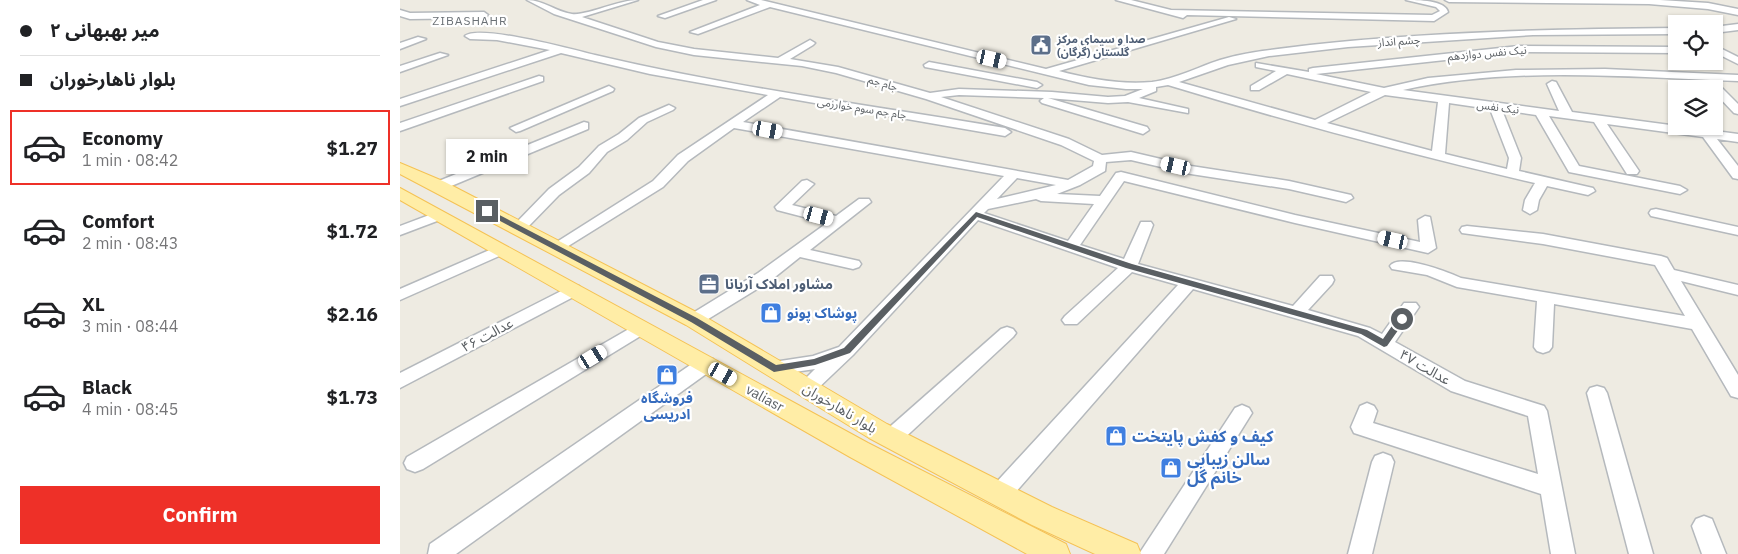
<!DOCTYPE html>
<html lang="en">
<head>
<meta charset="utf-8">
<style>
  :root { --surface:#fff; --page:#f2f2f2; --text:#202124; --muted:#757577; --line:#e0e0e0; --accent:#ee3028 }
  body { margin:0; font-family:"IBM Plex Sans","Noto Sans Arabic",sans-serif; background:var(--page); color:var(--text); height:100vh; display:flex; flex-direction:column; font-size:19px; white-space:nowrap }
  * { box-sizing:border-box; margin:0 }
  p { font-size:16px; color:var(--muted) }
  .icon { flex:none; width:28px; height:28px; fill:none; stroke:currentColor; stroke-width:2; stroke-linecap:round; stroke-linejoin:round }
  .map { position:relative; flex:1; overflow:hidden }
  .drawer { display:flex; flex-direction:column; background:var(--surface); width:400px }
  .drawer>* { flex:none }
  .hud { display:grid; align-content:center; height:110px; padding:0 20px; background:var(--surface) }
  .buttons { position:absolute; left:1268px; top:15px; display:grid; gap:10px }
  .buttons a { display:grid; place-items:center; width:55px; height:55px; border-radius:0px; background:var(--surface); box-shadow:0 1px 4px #0004; font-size:25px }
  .end { position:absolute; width:22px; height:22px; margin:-11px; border:6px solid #5a5f63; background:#fff; box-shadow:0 0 0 2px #fff }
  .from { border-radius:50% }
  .bubble { position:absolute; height:35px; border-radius:0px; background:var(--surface); box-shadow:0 1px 4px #0004; font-size:16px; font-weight:700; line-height:35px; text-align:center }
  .car { position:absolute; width:15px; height:30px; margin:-15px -8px; border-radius:6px; box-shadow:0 0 4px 1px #0007; background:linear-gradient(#fff 24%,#345 0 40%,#fff 0 76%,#345 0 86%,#fff 0) }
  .hud b { display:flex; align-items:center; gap:18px; height:48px; font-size:19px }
  .hud b+b { border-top:1px solid var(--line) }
  .hud i { width:12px; height:12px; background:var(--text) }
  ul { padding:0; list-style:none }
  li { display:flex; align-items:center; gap:15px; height:75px; margin:0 10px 8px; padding:0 10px; border:2px solid transparent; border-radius:0px }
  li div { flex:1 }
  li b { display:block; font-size:19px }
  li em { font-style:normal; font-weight:700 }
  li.on { border-color:var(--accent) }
  li>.icon { width:45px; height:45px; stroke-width:1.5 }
  .action { display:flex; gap:10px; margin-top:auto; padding:10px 20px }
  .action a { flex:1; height:58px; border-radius:0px; background:var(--accent); color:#fff; font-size:20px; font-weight:700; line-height:58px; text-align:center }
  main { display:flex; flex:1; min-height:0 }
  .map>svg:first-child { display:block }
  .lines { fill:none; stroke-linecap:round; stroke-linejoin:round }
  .minor-casing { stroke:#b5b9bd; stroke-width:3 }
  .major-casing { stroke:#f5c254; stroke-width:2 }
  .minor { fill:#fff; fill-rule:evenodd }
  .major { fill:#ffeda6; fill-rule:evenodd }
  .route { fill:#5a5f63 }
  .labels { text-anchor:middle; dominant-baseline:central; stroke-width:4.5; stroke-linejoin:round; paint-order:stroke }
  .far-service-label { font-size:11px; font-weight:bold; fill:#4e5e75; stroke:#fff; text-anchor:start }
  .far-street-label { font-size:11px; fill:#5a5f63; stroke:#fff }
  .far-neighbourhood-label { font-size:12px; letter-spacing:1px; fill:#6b7176; stroke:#fff }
  .service-label { font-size:14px; font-weight:bold; fill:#4e5e75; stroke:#fff; text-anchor:start }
  .shop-label { font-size:14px; font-weight:bold; fill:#366cbe; stroke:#fff; text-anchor:start }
  .street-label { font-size:14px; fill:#5a5f63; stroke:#fff }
  .near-shop-label { font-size:16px; font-weight:bold; fill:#366cbe; stroke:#fff; text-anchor:start }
</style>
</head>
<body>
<main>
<section class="drawer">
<div class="hud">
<b><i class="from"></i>۲ میر بهبهانی</b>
<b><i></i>بلوار ناهارخوران</b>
</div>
<ul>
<li class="on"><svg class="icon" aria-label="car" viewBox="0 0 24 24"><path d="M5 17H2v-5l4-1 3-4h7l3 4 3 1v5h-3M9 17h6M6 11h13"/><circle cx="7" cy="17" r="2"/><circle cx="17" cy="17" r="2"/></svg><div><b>Economy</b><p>1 min · 08:42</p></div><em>$1.27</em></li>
<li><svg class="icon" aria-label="car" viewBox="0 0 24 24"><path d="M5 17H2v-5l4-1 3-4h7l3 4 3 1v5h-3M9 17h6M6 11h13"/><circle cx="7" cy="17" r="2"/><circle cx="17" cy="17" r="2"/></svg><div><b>Comfort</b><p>2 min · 08:43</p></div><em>$1.72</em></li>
<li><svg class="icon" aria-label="car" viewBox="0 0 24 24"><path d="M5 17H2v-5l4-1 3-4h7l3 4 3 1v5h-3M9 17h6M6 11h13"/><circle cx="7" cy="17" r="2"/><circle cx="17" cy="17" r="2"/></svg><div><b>XL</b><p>3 min · 08:44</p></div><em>$2.16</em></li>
<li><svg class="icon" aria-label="car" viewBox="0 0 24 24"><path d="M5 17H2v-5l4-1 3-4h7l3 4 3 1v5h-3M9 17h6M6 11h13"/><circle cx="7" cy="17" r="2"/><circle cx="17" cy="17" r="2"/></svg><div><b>Black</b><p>4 min · 08:45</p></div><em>$1.73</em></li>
</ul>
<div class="action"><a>Confirm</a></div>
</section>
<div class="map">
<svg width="1338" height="554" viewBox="0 0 1338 554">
  <rect width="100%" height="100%" fill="#eeebe2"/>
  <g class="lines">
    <g class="minor-casing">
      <g id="minor">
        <path d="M 127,0 C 144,0 156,12 172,14 C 186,16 218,0 238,0 L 182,17 L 258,42 L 294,49 L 378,58 L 410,40 L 415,43 L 413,45 L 390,59 L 438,67 L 530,93 L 559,89 L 652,92 L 708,97 L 725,96 L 743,89 L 726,89 L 689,85 L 370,7 L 298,34 L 290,32 L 360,5 L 347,0 L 361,0 L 646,69 L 829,17 L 836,19 L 659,71 C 689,79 721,85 752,82 C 776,79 798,67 820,60 C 849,51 880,49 910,45 C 1031,32 1154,29 1276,28 L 1276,34 L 1133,35 L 948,47 L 869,56 L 828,65 L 779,82 L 915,120 L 971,92 L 887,74 L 859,90 L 851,90 L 851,86 L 876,71 L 856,67 L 856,63 L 909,72 L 909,69 L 913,68 L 1119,46 L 1276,47 L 1276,53 L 1119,52 L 916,74 L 984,88 L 1028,78 L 1116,70 L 1205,69 L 1338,75 L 1338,81 C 1226,77 1113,66 1003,90 L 1159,111 L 1147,84 L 1152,81 L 1156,82 L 1172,112 L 1338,134 L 1338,142 L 1317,139 L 1338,166 L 1338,179 L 1333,178 L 1303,137 L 1207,124 L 1239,171 L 1237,174 L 1227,174 L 1194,122 L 1149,116 L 1179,166 L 1280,186 L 1287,190 L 1280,194 L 1169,172 L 1136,115 L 1102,110 L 1121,158 L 1119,171 L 1193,188 L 1195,191 L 1188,195 L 1147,186 L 1139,200 L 1137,210 L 1130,214 L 1123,210 L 1125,200 L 1135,183 C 1013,155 889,122 768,85 L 756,87 L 756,91 L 739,98 L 788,109 L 788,113 L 728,102 L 708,103 L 648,98 L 747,127 L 749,130 L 743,134 L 642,103 L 640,101 L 644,98 L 559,95 L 541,97 L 669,139 L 702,155 L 731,152 L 791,166 L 889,181 L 951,195 L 953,198 L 946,202 L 889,189 L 791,174 L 731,160 L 706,162 L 705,171 L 680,185 L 657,194 L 700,196 L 716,173 L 721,172 L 895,215 L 1020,242 L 1018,220 L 1025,216 L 1030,217 L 1036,248 L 1028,253 L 895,223 L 724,181 L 680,245 L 724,259 L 741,222 L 751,222 L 753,225 L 738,264 L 893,306 L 920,276 L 932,276 L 934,280 L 932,284 L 908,310 L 970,328 L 982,334 L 1004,303 L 1016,303 L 1019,307 L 995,342 L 1065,381 L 1144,406 L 1147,411 L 1175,554 L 1151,554 L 1141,494 L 954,433 L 951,427 L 960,406 L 967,403 L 974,406 L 977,411 L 973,423 L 1138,474 L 1128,416 L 1051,391 L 958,336 L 793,289 L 608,501 L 600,504 L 592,501 L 589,494 L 592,487 L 778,285 L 732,272 L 677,324 L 665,324 L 662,320 L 665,316 L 718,268 L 578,220 L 453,355 L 413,393 L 406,395 L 399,393 L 396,388 L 415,369 L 374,375 L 367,373 L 365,368 L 367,363 L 413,356 L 439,347 L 604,176 L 334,128 L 288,161 L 263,187 L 157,253 L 149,248 L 152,245 L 253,181 L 278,155 L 368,95 L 250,74 L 161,53 L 0,106 L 0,99 L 150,50 L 97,40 L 70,39 L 65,36 C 79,24 174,50 195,55 C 330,87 468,105 605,128 L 611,132 L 605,136 L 380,97 L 343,122 L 668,180 L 693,166 L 694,161 L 661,145 L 526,99 L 436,73 L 402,66 L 294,55 L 256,47 L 154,14 ZM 985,95 L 1038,102 L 1032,151 L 927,123 ZM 1049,103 L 1090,109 L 1109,158 L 1107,169 L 1045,154 ZM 617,178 L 656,185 L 597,199 ZM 636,199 L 641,201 L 694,204 L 668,241 L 584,213 L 588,209 Z"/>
        <path d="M 303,0 L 316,0 L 265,18 L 258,16 Z"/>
        <path d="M 716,0 L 731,0 L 771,10 L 1032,15 L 1040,11 L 1036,7 L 1006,0 C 1018,0 1045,0 1048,12 L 1034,21 L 787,15 L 783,18 Z"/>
        <path d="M 1045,0 L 1260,0 L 1308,3 L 1338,9 L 1338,15 L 1308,9 L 1249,4 L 1049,2 Z"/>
        <path d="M 0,10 L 10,13 L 84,12 L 88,15 L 84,18 L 10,19 L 0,16 Z"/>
        <path d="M 1338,24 L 1338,30 L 1314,33 L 1314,27 Z"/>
        <path d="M 18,37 L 26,39 L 0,49 L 0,43 Z"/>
        <path d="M 1314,45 L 1338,57 L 1338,64 L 1314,52 Z"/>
        <path d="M 40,53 L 48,55 L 0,72 L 0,66 Z"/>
        <path d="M 529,62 L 637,82 L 642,85 L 637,88 L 525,67 L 524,65 Z"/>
        <path d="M 139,76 L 143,77 L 143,81 L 0,131 L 0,123 Z"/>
        <path d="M 209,86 L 214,89 L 213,91 L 120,131 L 116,132 L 110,128 Z"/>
        <path d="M 1318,87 L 1322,88 L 1338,104 L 1338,114 L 1334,113 L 1314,92 L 1313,89 Z"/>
        <path d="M 269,105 L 275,108 L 273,110 L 247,122 L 227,140 L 207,152 L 189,173 L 159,195 L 124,231 L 114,231 L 112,228 L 114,225 L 149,189 L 179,167 L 199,146 L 219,134 L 239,118 Z"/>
        <path d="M 184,122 L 188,123 L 188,129 L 44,189 L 34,189 L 32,186 L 34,183 Z"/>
        <path d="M 407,180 L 414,184 L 392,205 L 436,216 L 459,199 L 469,199 L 471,202 L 410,250 L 459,261 L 461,264 L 459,267 L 453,269 L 400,257 L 370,281 L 300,324 L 288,324 L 285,320 L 288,316 L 358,273 L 427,223 L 377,210 L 375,207 L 402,181 Z"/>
        <path d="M 1256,209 L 1338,227 L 1338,235 L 1251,216 L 1249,213 L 1251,210 Z"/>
        <path d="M 40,211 L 47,215 L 45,218 L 0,235 L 0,226 Z"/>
        <path d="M 1067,226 L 1143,234 L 1261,256 L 1267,258 L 1274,270 L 1338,285 L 1338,295 L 1281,281 L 1338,375 L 1338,398 L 1331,396 L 1292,329 L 1154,304 L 1152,347 L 1149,351 L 1143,353 L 1137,351 L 1134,347 L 1137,301 L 1057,287 L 1027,275 L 992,269 L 990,266 C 999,253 1048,272 1061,278 L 1285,316 L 1255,265 L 1143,244 L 1062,233 L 1060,230 L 1062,227 Z"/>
        <path d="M 101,245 L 109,250 L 106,253 L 0,300 L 0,289 Z"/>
        <path d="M 173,285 L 179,286 L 181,290 L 179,294 L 0,388 L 0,373 Z"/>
        <path d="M 241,322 L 247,324 L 250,328 L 247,332 L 23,469 L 15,472 L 7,469 L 4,463 L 7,457 Z"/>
        <path d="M 607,327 L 613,329 L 616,333 L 613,337 L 498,444 L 491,446 L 484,444 L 481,438 L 484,432 L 601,329 Z"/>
        <path d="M 306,357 L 313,359 L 315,364 L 313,369 L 56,554 L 28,554 L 30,544 L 299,359 Z"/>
        <path d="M 1197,386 L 1204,388 L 1207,393 L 1253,554 L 1229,554 L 1187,393 L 1190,388 Z"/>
        <path d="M 842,405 L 849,408 L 852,413 L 764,554 L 739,554 L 835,408 Z"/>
        <path d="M 983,453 L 991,456 L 994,462 L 972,554 L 948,554 L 972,462 L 975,456 Z"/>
        <path d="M 1304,516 L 1312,519 L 1326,554 L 1302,554 L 1292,526 L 1296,519 Z"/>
      </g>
    </g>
    <g class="major-casing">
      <g id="major">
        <path d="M 0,163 L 45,182 L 302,315 L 487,424 L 652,507 L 737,544 L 741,554 L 695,554 L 632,525 L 469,438 L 286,325 L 0,174 Z"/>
        <path d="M 0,188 L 468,443 L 666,544 L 670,554 L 627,554 L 450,457 L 0,200 Z"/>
      </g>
    </g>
    <use href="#minor" class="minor"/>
    <use href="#major" class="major"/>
  </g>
  <path class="route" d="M 85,210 L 90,210 L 297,318 L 376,365 L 414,359 L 444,348 L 576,212 L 732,264 L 967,330 L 983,339 L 998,317 L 1006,319 L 987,346 L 984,347 L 961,334 L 726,268 L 577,217 L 450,353 L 415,365 L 374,372 L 291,322 L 85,213 Z"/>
  <defs>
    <g id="civic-square" transform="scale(1.125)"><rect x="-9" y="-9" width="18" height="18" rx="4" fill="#5c6f8a" stroke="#fff"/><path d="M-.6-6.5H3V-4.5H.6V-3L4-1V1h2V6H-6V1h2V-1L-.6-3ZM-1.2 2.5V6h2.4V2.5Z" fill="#fff"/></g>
    <g id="office-square" transform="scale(1.125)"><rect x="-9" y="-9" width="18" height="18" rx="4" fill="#5c6f8a" stroke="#fff"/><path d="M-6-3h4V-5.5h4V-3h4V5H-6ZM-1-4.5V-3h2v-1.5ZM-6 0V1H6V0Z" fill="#fff"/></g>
    <g id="shop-square" transform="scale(1.125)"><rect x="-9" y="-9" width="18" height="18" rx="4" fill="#3f7fe0" stroke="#fff"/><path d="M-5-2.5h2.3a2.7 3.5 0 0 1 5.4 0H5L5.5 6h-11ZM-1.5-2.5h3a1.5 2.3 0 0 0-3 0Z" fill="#fff"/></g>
  </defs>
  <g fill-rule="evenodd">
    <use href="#civic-square" x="641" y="45"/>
    <use href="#office-square" x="309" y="284"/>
    <use href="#shop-square" x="371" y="313"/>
    <use href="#shop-square" x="267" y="375"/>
    <use href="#shop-square" x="716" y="436"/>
    <use href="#shop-square" x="771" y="468"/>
  </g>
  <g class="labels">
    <g class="far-service-label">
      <text x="657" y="39">صدا و سیمای مرکز<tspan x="657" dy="13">گلستان (گرگان)</tspan></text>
    </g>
    <g class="far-street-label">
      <text transform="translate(999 41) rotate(-4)">چشم انداز</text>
      <text transform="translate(1087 53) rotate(-5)">نیک نفس دوازدهم</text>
      <text transform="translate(483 83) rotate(17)">جام جم</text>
      <text transform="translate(1098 107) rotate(7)">نیک نفس</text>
      <text transform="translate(462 108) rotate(9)">جام جم سوم خوارزمی</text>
    </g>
    <g class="far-neighbourhood-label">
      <text x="70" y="20">ZIBASHAHR</text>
    </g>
    <g class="service-label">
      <text x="325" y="284">مشاور املاک آریانا</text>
    </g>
    <g class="shop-label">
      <text x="387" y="313">پوشاک پونو</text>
      <text x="267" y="398" text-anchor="middle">فروشگاه<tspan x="267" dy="16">ادریسی</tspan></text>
    </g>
    <g class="street-label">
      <text transform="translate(87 335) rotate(-28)">۴۶ عدالت</text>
      <text transform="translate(1025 367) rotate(30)">عدالت ۴۷</text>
      <text transform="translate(365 398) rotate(29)">valiasr</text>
      <text transform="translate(440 408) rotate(31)">بلوار ناهارخوران</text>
    </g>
    <g class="near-shop-label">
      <text x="732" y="436">کیف و کفش پایتخت</text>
      <text x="787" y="459">سالن زیبایی<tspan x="787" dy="18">خانم گل</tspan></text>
    </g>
  </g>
</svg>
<div class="buttons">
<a><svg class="icon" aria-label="locate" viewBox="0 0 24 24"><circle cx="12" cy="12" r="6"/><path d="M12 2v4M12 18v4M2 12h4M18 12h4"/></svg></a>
<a><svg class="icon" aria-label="layers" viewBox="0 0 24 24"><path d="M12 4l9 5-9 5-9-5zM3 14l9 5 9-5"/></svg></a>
</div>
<i class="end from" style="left:1002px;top:319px"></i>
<i class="end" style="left:87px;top:211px"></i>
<div class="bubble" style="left:46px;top:139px;width:82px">2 min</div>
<i class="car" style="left:592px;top:59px;rotate:103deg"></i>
<i class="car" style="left:368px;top:130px;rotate:100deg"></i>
<i class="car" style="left:776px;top:166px;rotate:283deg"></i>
<i class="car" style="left:419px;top:216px;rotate:105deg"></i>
<i class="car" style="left:993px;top:240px;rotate:283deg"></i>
<i class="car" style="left:193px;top:357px;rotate:59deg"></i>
<i class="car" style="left:323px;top:374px;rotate:119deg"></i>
</div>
</main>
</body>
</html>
